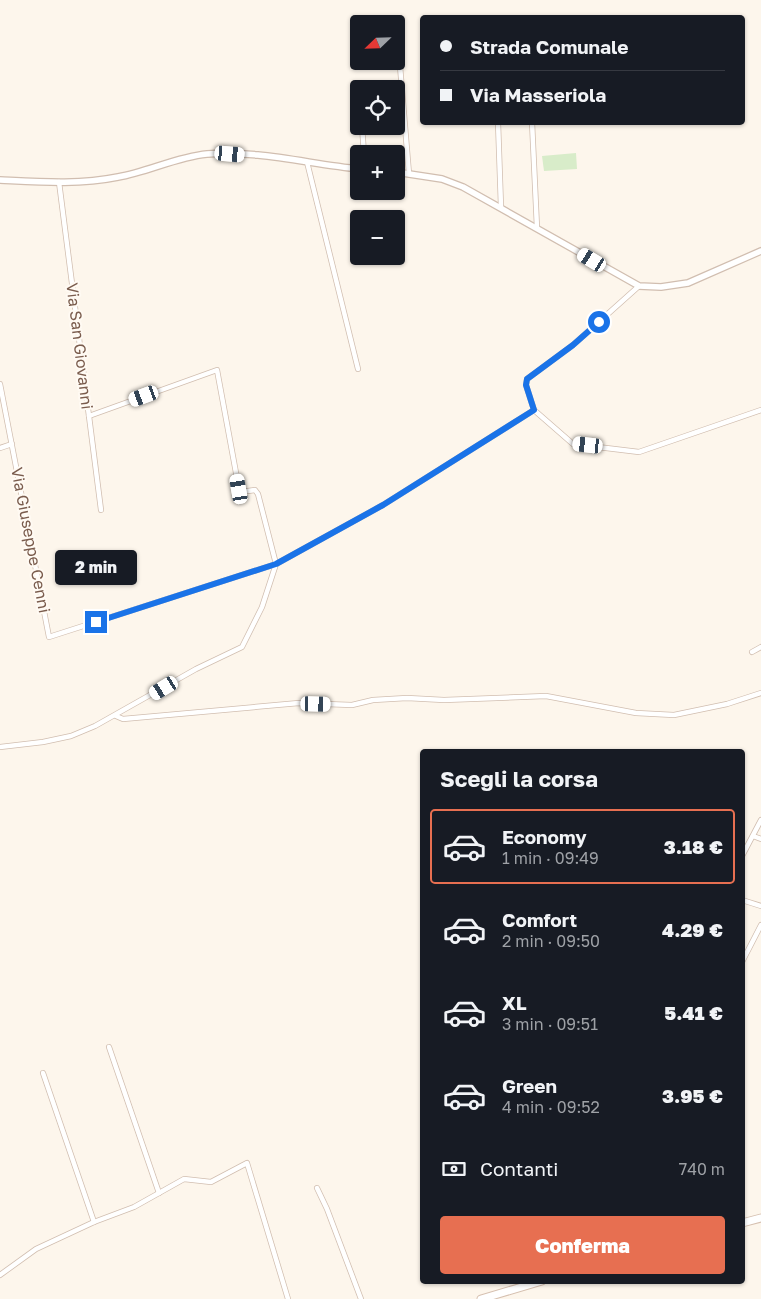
<!DOCTYPE html>
<html lang="it">
<head>
<meta charset="utf-8">
<style>
  :root { --surface:#171b24; --page:#20242c; --text:#f1f3f6; --muted:#9ea1a6; --line:#363941; --accent:#e76f51 }
  body { margin:0; font-family:"Golos Text",sans-serif; background:var(--page); color:var(--text); height:100vh; display:flex; flex-direction:column; font-size:19px; white-space:nowrap }
  * { box-sizing:border-box; margin:0 }
  p { font-size:16px; color:var(--muted) }
  .icon { flex:none; width:28px; height:28px; fill:none; stroke:currentColor; stroke-width:2; stroke-linecap:round; stroke-linejoin:round }
  .map { position:relative; flex:1; overflow:hidden }
  .side { position:absolute; left:420px; top:749px; width:325px; height:535px; display:flex; flex-direction:column; background:var(--surface); border-radius:5px; box-shadow:0 1px 4px #0004 }
  .side>* { flex:none }
  .top-card { position:absolute; left:420px; top:15px; width:325px; height:110px; border-radius:5px; box-shadow:0 1px 4px #0004; display:grid; align-content:center; height:110px; padding:0 20px; background:var(--surface) }
  .needle { width:32px; rotate:247deg }
  .fabs { position:absolute; left:350px; top:15px; display:grid; gap:10px }
  .fabs a { display:grid; place-items:center; width:55px; height:55px; border-radius:5px; background:var(--surface); box-shadow:0 1px 4px #0004; font-size:25px }
  .end { position:absolute; width:22px; height:22px; margin:-11px; border:6px solid #1a73e8; background:#fff; box-shadow:0 0 0 2px #fff }
  .from { border-radius:50% }
  .bubble { position:absolute; height:35px; border-radius:5px; background:var(--surface); box-shadow:0 1px 4px #0004; font-size:16px; font-weight:800; line-height:35px; text-align:center }
  .car { position:absolute; width:15px; height:30px; margin:-15px -8px; border-radius:6px; box-shadow:0 0 4px 1px #0007; background:linear-gradient(#fff 24%,#345 0 40%,#fff 0 76%,#345 0 86%,#fff 0) }
  .top-card b { display:flex; align-items:center; gap:18px; height:48px; font-size:19px }
  .top-card b+b { border-top:1px solid var(--line) }
  .top-card i { width:12px; height:12px; background:var(--text) }
  ul { padding:0; list-style:none }
  li { display:flex; align-items:center; gap:15px; height:75px; margin:0 10px 8px; padding:0 10px; border:2px solid transparent; border-radius:5px }
  li div { flex:1 }
  li b { display:block; font-size:19px }
  li em { font-style:normal; font-weight:800 }
  li.selected { border-color:var(--accent) }
  li>.icon { width:45px; height:45px; stroke-width:1.5 }
  h2 { padding:0 20px; font-size:22px; line-height:60px }
  .pay { display:flex; align-items:center; gap:12px; height:55px; padding:0 20px; font-size:19px }
  .pay p { margin-inline-start:auto }
  .cta { display:flex; gap:10px; margin-top:auto; padding:10px 20px }
  .cta a { flex:1; height:58px; border-radius:5px; background:var(--accent); color:#fff; font-size:20px; font-weight:800; line-height:58px; text-align:center }
  .map>svg:first-child { display:block }
  .pitch { fill:#d8ecc9 }
  .lines { fill:none; stroke-linecap:round; stroke-linejoin:round }
  .minor-casing { stroke:#d1beb0; stroke-width:6 }
  .tertiary-casing { stroke:#d1beb0; stroke-width:8 }
  .secondary-casing { stroke:#d6c0b0; stroke-width:9 }
  .minor { stroke:#fff; stroke-width:4.5 }
  .tertiary { stroke:#fff; stroke-width:5.5 }
  .secondary { stroke:#fff; stroke-width:7 }
  .route { stroke:#1a73e8; stroke-width:6 }
  .labels { text-anchor:middle; dominant-baseline:central; stroke-width:4; stroke-linejoin:round; paint-order:stroke }
  .street-label { font-size:16px; fill:#7a5c4d; stroke:#fffaf3 }
</style>
</head>
<body>
<div class="map">
<svg width="761" height="1299" viewBox="0 0 761 1299">
  <rect width="100%" height="100%" fill="#fdf6ec"/>
  <path class="pitch" d="M 576,153 L 577,169 L 544,171 L 542,156 Z"/>
  <g class="lines">
    <g class="minor-casing">
      <g id="minor">
        <path d="M 400,66 L 409,174"/>
        <path d="M 498,122 L 501,207"/>
        <path d="M 532,122 L 537,228"/>
        <path d="M 362,126 L 364,154"/>
        <path d="M 307,162 L 358,369"/>
        <path d="M 59,182 L 101,510"/>
        <path d="M 639,286 L 573,345 L 527,379 L 526,385 L 534,410 L 573,444 L 639,452 L 761,410"/>
        <path d="M 0,384 L 49,637 L 276,564 L 383,505 L 534,410"/>
        <path d="M 0,448 L 12,444"/>
        <path d="M 752,652 L 761,647"/>
        <path d="M 116,716 L 123,719 L 299,703 L 352,705 L 373,700 L 407,698 L 444,700 L 546,696 L 636,713 L 674,715 L 727,704 L 761,693"/>
        <path d="M 0,747 L 43,742 L 71,736 L 95,726 L 196,669 L 242,647 L 262,607 L 276,564 L 258,494 L 255,490 L 241,492 L 239,489 L 217,370 L 89,416"/>
        <path d="M 753,836 L 761,839"/>
        <path d="M 742,856 L 761,820"/>
        <path d="M 742,900 L 761,906"/>
        <path d="M 742,962 L 761,925"/>
        <path d="M 109,1047 L 159,1193"/>
        <path d="M 43,1073 L 94,1222"/>
        <path d="M 317,1188 L 327,1209 L 361,1299"/>
        <path d="M 0,1275 L 36,1249 L 94,1222 L 134,1207 L 184,1179 L 211,1182 L 247,1163 L 288,1299"/>
      </g>
    </g>
    <g class="tertiary-casing">
      <g id="tertiary">
        <path d="M 396,172 L 442,179 L 463,187 L 639,286 L 661,287 L 688,283 L 761,251"/>
        <path d="M 0,180 C 40,182 79,185 118,177 C 148,172 176,157 207,154 C 257,150 309,164 359,169"/>
      </g>
    </g>
    <g class="secondary-casing">
      <g id="secondary">
        <path d="M 742,1223 L 761,1218"/>
        <path d="M 481,1299 L 542,1281"/>
      </g>
    </g>
    <use href="#minor" class="minor"/>
    <use href="#tertiary" class="tertiary"/>
    <use href="#secondary" class="secondary"/>
  </g>
  <g class="lines">
    <path class="route" d="M 96,622 L 276,564 L 383,505 L 534,410 L 526,385 L 527,379 L 573,345 L 599,322"/>
  </g>
  <g class="labels">
    <g class="street-label">
      <text transform="translate(80 346) rotate(83)">Via San Giovanni</text>
      <text transform="translate(31 540) rotate(79)">Via Giuseppe Cenni</text>
    </g>
  </g>
</svg>
<div class="fabs">
<a><svg class="needle" viewBox="-14 -14 28 28"><path d="M0-13l5 13h-10z" fill="#e53935"/><path d="M0 13l5-13h-10z" fill="#9ea1a6"/></svg></a>
<a><svg class="icon" aria-label="locate" viewBox="0 0 24 24"><circle cx="12" cy="12" r="6"/><path d="M12 2v4M12 18v4M2 12h4M18 12h4"/></svg></a>
<a>+</a>
<a>−</a>
</div>
<i class="end from" style="left:599px;top:322px"></i>
<i class="end" style="left:96px;top:622px"></i>
<div class="bubble" style="left:55px;top:550px;width:82px">2 min</div>
<i class="car" style="left:230px;top:154px;rotate:95deg"></i>
<i class="car" style="left:592px;top:260px;rotate:301deg"></i>
<i class="car" style="left:144px;top:396px;rotate:250deg"></i>
<i class="car" style="left:588px;top:445px;rotate:276deg"></i>
<i class="car" style="left:239px;top:489px;rotate:350deg"></i>
<i class="car" style="left:164px;top:688px;rotate:239deg"></i>
<i class="car" style="left:316px;top:704px;rotate:91deg"></i>
<div class="top-card">
<b><i class="from"></i>Strada Comunale</b>
<b><i></i>Via Masseriola</b>
</div>
<section class="side">
<h2>Scegli la corsa</h2>
<ul>
<li class="selected"><svg class="icon" aria-label="car" viewBox="0 0 24 24"><path d="M5 17H2v-5l4-1 3-4h7l3 4 3 1v5h-3M9 17h6M6 11h13"/><circle cx="7" cy="17" r="2"/><circle cx="17" cy="17" r="2"/></svg><div><b>Economy</b><p>1 min · 09:49</p></div><em>3.18 €</em></li>
<li><svg class="icon" aria-label="car" viewBox="0 0 24 24"><path d="M5 17H2v-5l4-1 3-4h7l3 4 3 1v5h-3M9 17h6M6 11h13"/><circle cx="7" cy="17" r="2"/><circle cx="17" cy="17" r="2"/></svg><div><b>Comfort</b><p>2 min · 09:50</p></div><em>4.29 €</em></li>
<li><svg class="icon" aria-label="car" viewBox="0 0 24 24"><path d="M5 17H2v-5l4-1 3-4h7l3 4 3 1v5h-3M9 17h6M6 11h13"/><circle cx="7" cy="17" r="2"/><circle cx="17" cy="17" r="2"/></svg><div><b>XL</b><p>3 min · 09:51</p></div><em>5.41 €</em></li>
<li><svg class="icon" aria-label="car" viewBox="0 0 24 24"><path d="M5 17H2v-5l4-1 3-4h7l3 4 3 1v5h-3M9 17h6M6 11h13"/><circle cx="7" cy="17" r="2"/><circle cx="17" cy="17" r="2"/></svg><div><b>Green</b><p>4 min · 09:52</p></div><em>3.95 €</em></li>
</ul>
<div class="pay"><svg class="icon" aria-label="cash" viewBox="0 0 24 24"><path d="M3 7h18v10H3z"/><circle cx="12" cy="12" r="2"/></svg>Contanti<p>740 m</p></div>
<div class="cta"><a>Conferma</a></div>
</section>
</div>
</body>
</html>
